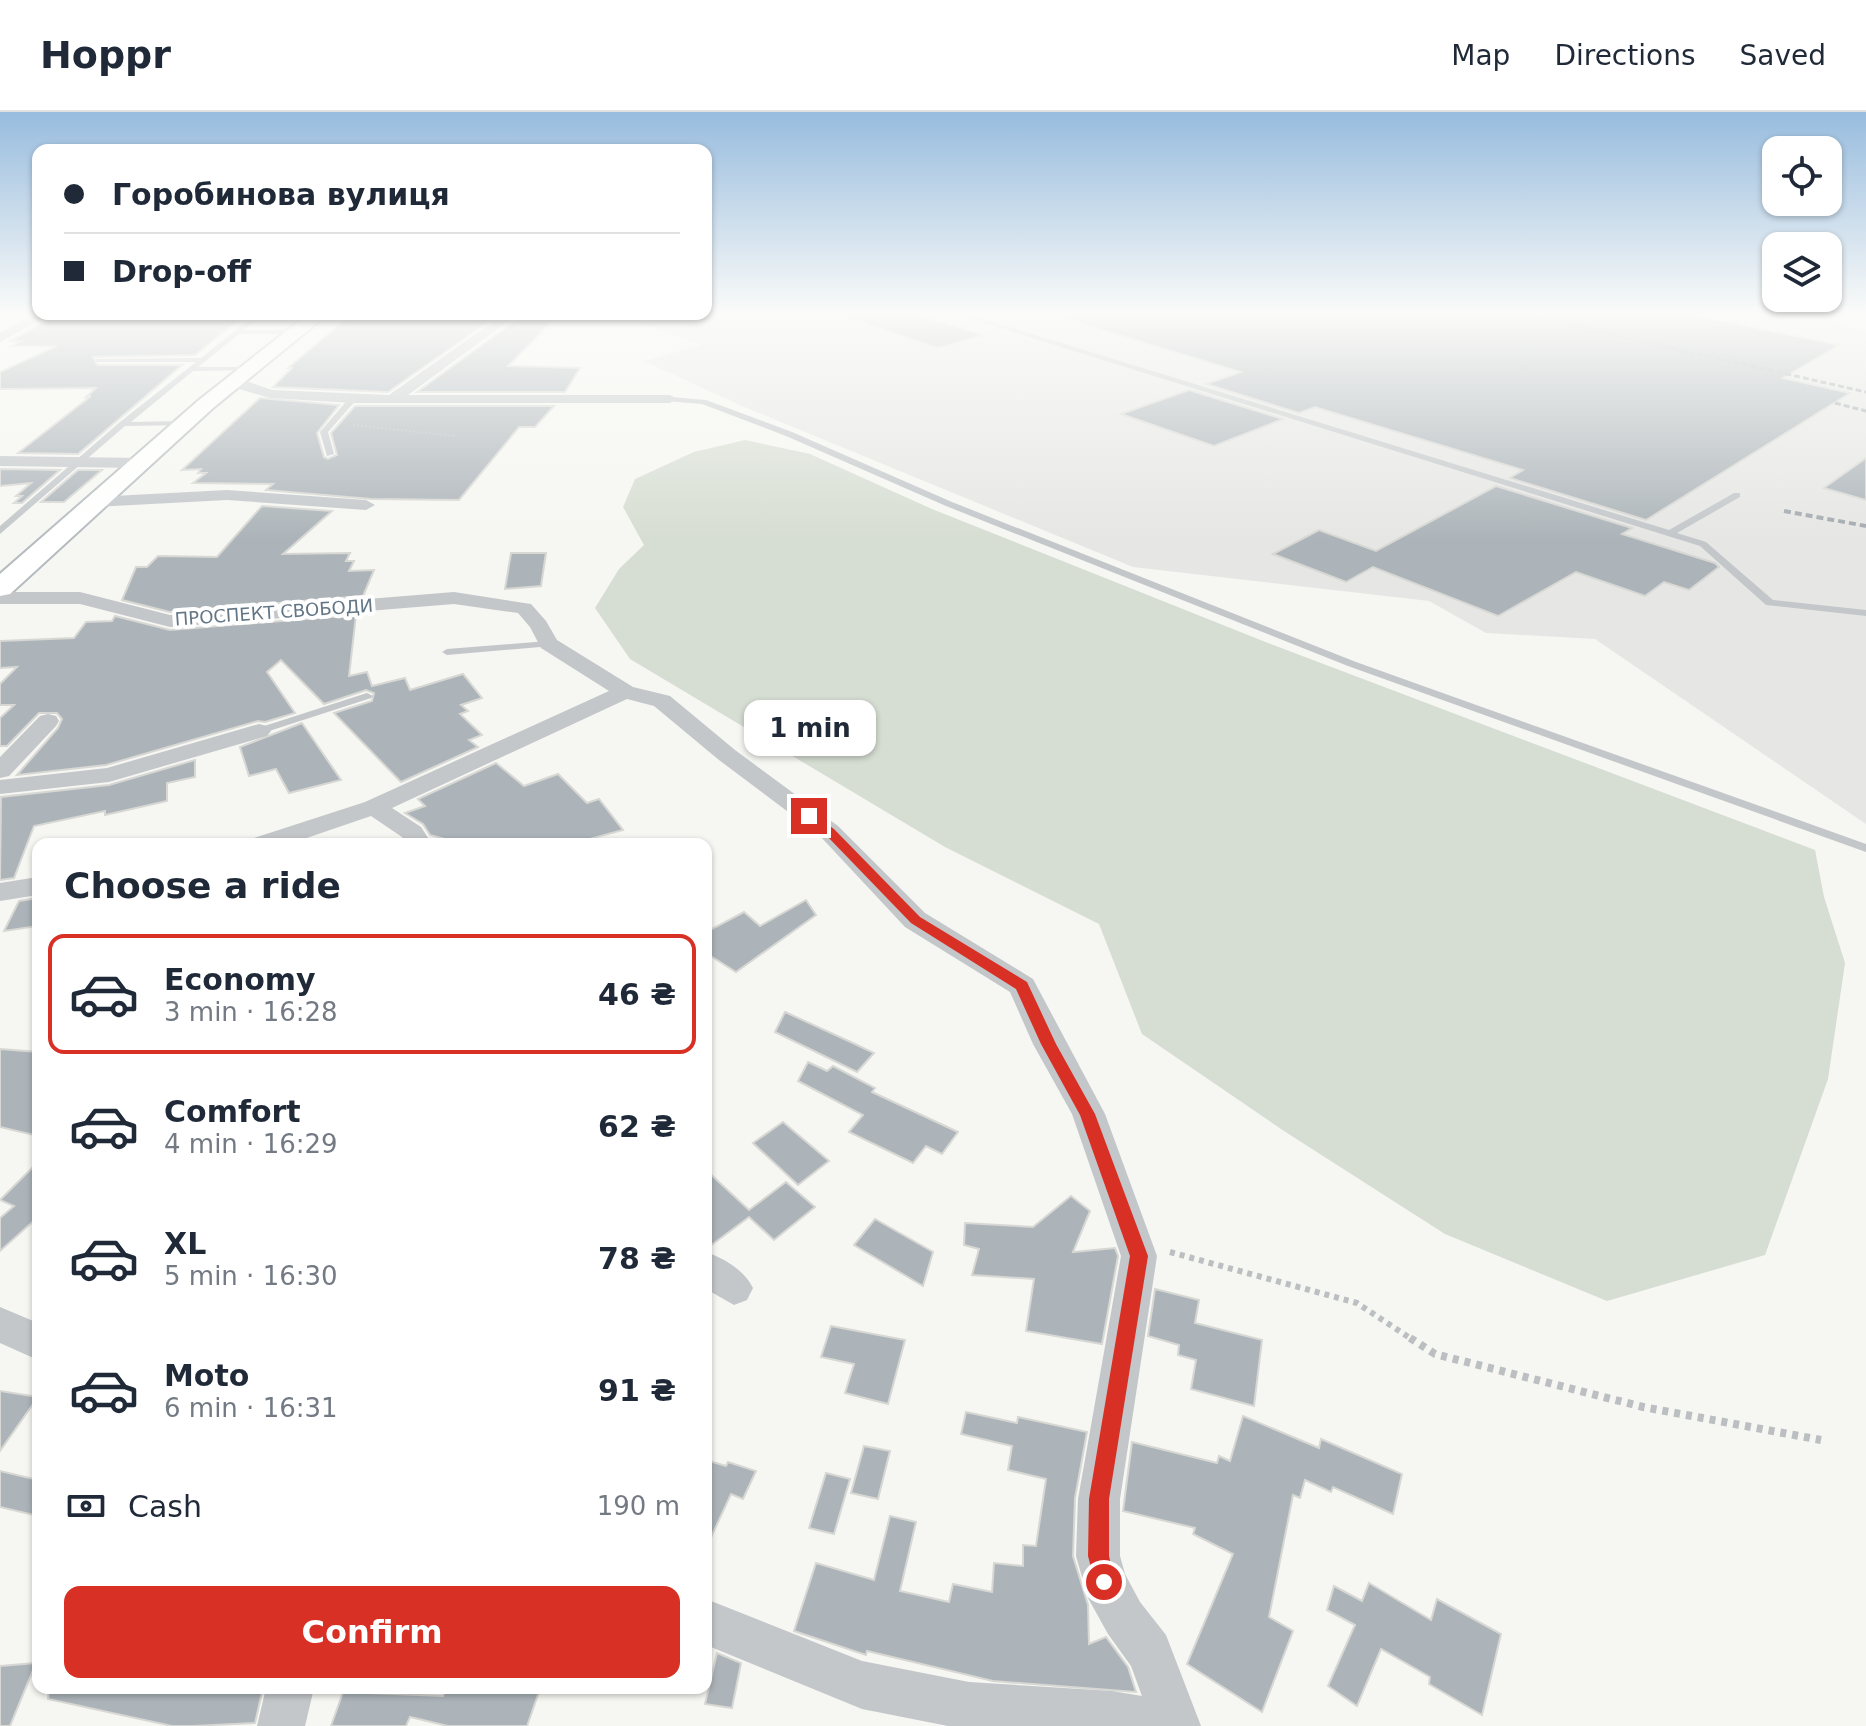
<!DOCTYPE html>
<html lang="en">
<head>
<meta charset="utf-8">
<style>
  :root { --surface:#fff; --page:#f6f6f7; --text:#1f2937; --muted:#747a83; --line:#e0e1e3; --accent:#d93025 }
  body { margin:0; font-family:"DejaVu Sans",sans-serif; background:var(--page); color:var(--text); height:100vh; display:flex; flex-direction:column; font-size:30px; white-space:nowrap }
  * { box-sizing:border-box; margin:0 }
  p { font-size:26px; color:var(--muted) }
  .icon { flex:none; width:44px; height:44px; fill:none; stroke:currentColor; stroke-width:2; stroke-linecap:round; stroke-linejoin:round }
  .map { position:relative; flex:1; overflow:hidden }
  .drawer { position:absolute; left:32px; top:726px; width:680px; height:856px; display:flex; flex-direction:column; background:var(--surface); border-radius:16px; box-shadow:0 2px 6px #0004 }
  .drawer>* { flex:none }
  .banner { position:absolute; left:32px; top:32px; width:680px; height:176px; border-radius:16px; box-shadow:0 2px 6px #0004; display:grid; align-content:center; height:176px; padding:0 32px; background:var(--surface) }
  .controls { position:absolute; left:1762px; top:24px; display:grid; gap:16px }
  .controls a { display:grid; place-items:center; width:80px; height:80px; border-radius:16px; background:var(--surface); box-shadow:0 2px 6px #0004; font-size:40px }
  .end { position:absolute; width:36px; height:36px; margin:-18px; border:10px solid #d93025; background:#fff; box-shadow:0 0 0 4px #fff }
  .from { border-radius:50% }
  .bubble { position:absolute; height:56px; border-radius:16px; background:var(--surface); box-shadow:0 2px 6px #0004; font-size:26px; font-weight:800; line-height:56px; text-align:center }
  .banner b { display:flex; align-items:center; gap:28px; height:76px; font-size:30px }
  .banner b+b { border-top:2px solid var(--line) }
  .banner i { width:20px; height:20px; background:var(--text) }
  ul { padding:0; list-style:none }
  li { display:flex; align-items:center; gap:24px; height:120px; margin:0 16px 12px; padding:0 16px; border:4px solid transparent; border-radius:16px }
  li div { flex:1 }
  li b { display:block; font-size:30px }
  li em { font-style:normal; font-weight:800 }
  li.on { border-color:var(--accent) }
  li>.icon { width:72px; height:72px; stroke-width:1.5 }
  h2 { padding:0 32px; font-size:36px; line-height:96px }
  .pay { display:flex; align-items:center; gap:20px; height:88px; padding:0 32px; font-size:30px }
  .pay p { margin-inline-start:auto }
  .cta { display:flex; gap:16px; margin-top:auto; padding:16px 32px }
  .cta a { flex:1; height:92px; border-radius:16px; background:var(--accent); color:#fff; font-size:32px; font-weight:800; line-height:92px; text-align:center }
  header { display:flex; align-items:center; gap:48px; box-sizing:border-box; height:112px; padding:0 40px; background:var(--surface); border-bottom:2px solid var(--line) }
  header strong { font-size:38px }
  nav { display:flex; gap:44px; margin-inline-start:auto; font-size:28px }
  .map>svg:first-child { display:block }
  .built { fill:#e6e7e5 }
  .green { fill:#d6ddd2 }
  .building { fill:#acb4b9; stroke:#d7d7d4; stroke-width:2 }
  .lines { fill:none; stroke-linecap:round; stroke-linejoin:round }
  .secondary-casing { stroke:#b5bbbf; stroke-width:4 }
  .path-far2 { stroke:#bcbfc1; stroke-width:2; stroke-dasharray:2 2; stroke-linecap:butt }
  .path-far1 { stroke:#bcbfc1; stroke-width:6; stroke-dasharray:5 5; stroke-linecap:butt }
  .path { stroke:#bcbfc1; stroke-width:8; stroke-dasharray:6 6; stroke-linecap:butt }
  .lane { fill:#c3c7ca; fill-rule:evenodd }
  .street { fill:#c3c7ca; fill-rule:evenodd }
  .secondary { fill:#fff; fill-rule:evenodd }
  .rail-far1 { stroke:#a3aaaf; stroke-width:3; stroke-dasharray:6 3; stroke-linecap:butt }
  .rail { stroke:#a3aaaf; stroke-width:4; stroke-dasharray:7 4; stroke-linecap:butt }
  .route { fill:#d93025 }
  .labels { text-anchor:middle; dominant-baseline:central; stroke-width:8; stroke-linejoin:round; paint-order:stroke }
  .far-street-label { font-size:18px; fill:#637685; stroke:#fff }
</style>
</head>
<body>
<header>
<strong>Hoppr</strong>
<nav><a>Map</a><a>Directions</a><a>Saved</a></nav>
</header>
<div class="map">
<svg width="1866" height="1614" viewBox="0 0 1866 1614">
  <rect width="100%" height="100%" fill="#f6f6f2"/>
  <path class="built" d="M 614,202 L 1814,202 L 1866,220 L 1866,712 L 1595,527 L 1486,521 L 1429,489 L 1133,455 L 742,294 L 644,249 L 702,233 Z"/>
  <path class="green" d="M 745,328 L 810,342 L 932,397 L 1268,531 L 1815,738 L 1824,785 L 1845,851 L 1828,967 L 1765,1143 L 1607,1189 L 1445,1122 L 1284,1019 L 1142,922 L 1099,812 L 945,735 L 630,547 L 595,496 L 619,457 L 644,433 L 623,395 L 635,367 L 694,340 Z"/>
  <g class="building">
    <path d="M 58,202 L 246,202 L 195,243 L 93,245 L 97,253 L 182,253 L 78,342 L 18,341 L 91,284 L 86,285 L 96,276 L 0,277 L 0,260 L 57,234 L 12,234 L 21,229 L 11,229 Z"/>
    <path d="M 352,202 L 437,202 L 495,205 L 388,280 L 273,275 L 292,256 L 288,256 Z"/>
    <path d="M 525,202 L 559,202 L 508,254 L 580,256 L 565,280 L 417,280 Z"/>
    <path d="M 849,202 L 917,202 L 984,223 L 938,236 L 848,206 Z"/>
    <path d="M 1070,202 L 1690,202 L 1839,233 L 1783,266 L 1850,281 L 1646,408 L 1510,366 L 1523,358 L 1315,295 L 1299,301 L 1206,272 L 1241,260 L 1069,208 Z"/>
    <path d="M 1189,278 L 1283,307 L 1214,334 L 1121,302 Z"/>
    <path d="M 260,286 L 339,293 L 317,321 L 324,345 L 328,347 L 337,343 L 331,321 L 355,294 L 554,294 L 535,315 L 519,315 L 459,388 L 371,387 L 266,378 L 273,372 L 193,371 L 206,361 L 198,361 L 201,357 L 182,358 Z"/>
    <path d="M 1866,346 L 1866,388 L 1824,376 Z"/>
    <path d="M 0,357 L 60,358 L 22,391 L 14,391 L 22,384 L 16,384 L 31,371 L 0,374 Z"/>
    <path d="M 78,358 L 102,358 L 64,390 L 41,390 Z"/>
    <path d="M 1496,374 L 1632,416 L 1622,422 L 1715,451 L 1719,455 L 1689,478 L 1664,470 L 1645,484 L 1576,460 L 1498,504 L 1373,455 L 1346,470 L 1273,442 L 1319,418 L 1376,439 Z"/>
    <path d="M 262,394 L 332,399 L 283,442 L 350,441 L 346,449 L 354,449 L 349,459 L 374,458 L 363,484 L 170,500 L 122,488 L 136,455 L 147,455 L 158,444 L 217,445 Z"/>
    <path d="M 511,441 L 546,441 L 541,474 L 505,477 Z"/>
    <path d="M 356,503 L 349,564 L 367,560 L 372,574 L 405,566 L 410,578 L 463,562 L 482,586 L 461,593 L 468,599 L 460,602 L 482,623 L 469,628 L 478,635 L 401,670 L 334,601 L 372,589 L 374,581 L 366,578 L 324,592 L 281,548 L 267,560 L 295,601 L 265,610 L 258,609 L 106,653 L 17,663 L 58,616 L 62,607 L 57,601 L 39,601 L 7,634 L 0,634 L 0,606 L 14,593 L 0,593 L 0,572 L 17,555 L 0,556 L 0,529 L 74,526 L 86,510 L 112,509 L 115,504 L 170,518 Z"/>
    <path d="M 302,611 L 341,668 L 289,681 L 276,657 L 249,664 L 240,635 Z"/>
    <path d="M 195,648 L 195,665 L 167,671 L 167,689 L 105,703 L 105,699 L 34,714 L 14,766 L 0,768 L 1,685 L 109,673 Z"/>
    <path d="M 496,651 L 524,674 L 558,662 L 587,691 L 599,687 L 623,718 L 571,732 L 463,732 L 430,723 L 423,712 L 405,701 L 425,694 L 418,687 Z"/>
    <path d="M 38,786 L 38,814 L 4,819 L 19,789 Z"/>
    <path d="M 806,788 L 816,803 L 736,860 L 706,841 L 706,820 L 744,800 L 760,814 Z"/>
    <path d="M 785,900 L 855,932 L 874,941 L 857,960 L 775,920 Z"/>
    <path d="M 0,937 L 38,940 L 38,1024 L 0,1015 Z"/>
    <path d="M 808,950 L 827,959 L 833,954 L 875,976 L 872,980 L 958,1020 L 942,1042 L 926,1034 L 913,1051 L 849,1020 L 863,1003 L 798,969 Z"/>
    <path d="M 783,1010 L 829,1049 L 798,1073 L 753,1031 Z"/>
    <path d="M 38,1050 L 38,1105 L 0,1139 L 0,1106 L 14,1094 L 0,1088 Z"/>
    <path d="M 706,1058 L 749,1098 L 786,1070 L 815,1095 L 774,1128 L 749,1105 L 706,1137 Z"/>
    <path d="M 1071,1084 L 1090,1099 L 1073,1140 L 1115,1136 L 1118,1144 L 1102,1232 L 1026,1219 L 1034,1167 L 972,1163 L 979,1137 L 964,1133 L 965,1111 L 1033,1115 Z"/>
    <path d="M 875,1107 L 933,1140 L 923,1174 L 854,1133 Z"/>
    <path d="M 1155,1177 L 1199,1188 L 1195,1211 L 1262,1228 L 1254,1294 L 1191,1277 L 1196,1248 L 1178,1243 L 1179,1233 L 1148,1224 Z"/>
    <path d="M 831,1214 L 905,1228 L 888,1292 L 845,1281 L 854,1252 L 821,1245 Z"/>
    <path d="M 0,1279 L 38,1285 L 0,1339 Z"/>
    <path d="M 966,1300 L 1017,1311 L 1018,1305 L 1087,1320 L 1075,1386 L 1073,1444 L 1088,1493 L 1089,1532 L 1106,1525 L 1128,1555 L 1136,1580 L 993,1569 L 867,1539 L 866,1543 L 794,1519 L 816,1451 L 874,1468 L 890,1404 L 916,1410 L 900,1479 L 949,1490 L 953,1472 L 992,1480 L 994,1451 L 1023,1454 L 1023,1433 L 1036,1434 L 1046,1367 L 1008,1358 L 1012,1334 L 961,1322 Z"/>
    <path d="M 1243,1304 L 1319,1336 L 1321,1327 L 1402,1362 L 1393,1402 L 1333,1375 L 1331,1380 L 1305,1368 L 1300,1386 L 1293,1383 L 1269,1505 L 1293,1519 L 1262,1600 L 1187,1552 L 1233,1442 L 1193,1422 L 1195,1416 L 1123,1399 L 1132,1330 L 1217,1351 L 1219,1344 L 1230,1349 Z"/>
    <path d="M 864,1334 L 890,1339 L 878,1387 L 851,1381 Z"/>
    <path d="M 706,1348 L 726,1354 L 728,1350 L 756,1359 L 743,1387 L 731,1382 L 706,1436 Z"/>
    <path d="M 0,1359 L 38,1368 L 38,1404 L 0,1395 Z"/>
    <path d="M 826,1361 L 850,1367 L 834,1422 L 809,1416 Z"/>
    <path d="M 1369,1471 L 1431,1508 L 1437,1487 L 1501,1522 L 1482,1603 L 1429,1572 L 1430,1565 L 1381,1537 L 1357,1594 L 1328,1574 L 1355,1513 L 1327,1498 L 1334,1474 L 1362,1489 Z"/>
    <path d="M 717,1541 L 741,1551 L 732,1596 L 705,1592 Z"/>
    <path d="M 36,1551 L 10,1614 L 0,1614 L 0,1554 Z"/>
    <path d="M 49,1576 L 263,1576 L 255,1611 L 193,1614 L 172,1614 L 48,1587 Z"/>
    <path d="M 446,1576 L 519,1576 L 539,1580 L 527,1614 L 448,1614 L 410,1605 L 406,1614 L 331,1614 L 343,1580 L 443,1584 Z"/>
  </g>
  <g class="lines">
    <g class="secondary-casing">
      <path id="secondary" d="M 308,202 L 328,202 L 213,296 L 10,482 L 0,484 L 0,462 L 199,288 Z"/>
    </g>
    <g class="path-far2">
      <path d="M 1844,202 L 1866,209"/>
      <path d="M 353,313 L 456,324"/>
    </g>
    <path class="path-far1" d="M 1170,1140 L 1357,1191 L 1413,1228"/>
    <path class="path" d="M 1410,1226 L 1435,1242 L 1643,1295 L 1821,1328"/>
    <g class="lane">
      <path d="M 256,202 L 263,202 L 244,218 L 296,218 L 299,220 L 296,222 L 239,222 L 198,255 L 247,255 L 249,258 L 193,259 L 131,310 L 185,309 L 189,311 L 188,313 L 125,314 L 0,422 L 0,414 L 120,310 L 196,250 L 97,250 L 95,247 L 201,246 Z"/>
      <path d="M 969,202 L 978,202 L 974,204 L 1669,418 L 1734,381 L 1740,381 L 1740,385 L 1677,421 L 1706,430 L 1773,488 L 1866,498 L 1866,504 L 1766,493 L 1700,434 L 965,205 L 965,203 Z"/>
      <path d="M 350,285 L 357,287 L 328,320 L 334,342 L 327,344 L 320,320 Z"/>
      <path d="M 670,285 L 706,288 L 792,320 L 952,390 L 1356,550 L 1866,732 L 1866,740 L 1348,554 L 946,394 L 786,324 L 702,292 L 667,289 L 667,285 Z"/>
      <path d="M 548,529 L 552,530 L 552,534 L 447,543 L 442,540 L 447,537 Z"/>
      <path d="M 367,581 L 373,584 L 371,586 L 263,621 L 255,621 L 253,619 L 255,617 Z"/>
    </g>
    <g class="street">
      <path d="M 35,202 L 50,202 L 0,230 L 0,221 Z"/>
      <path d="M 504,202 L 518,202 L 408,283 L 670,283 L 677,287 L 670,291 L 353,291 L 270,286 L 222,272 L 229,268 L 246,269 L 272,278 L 389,283 Z"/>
      <path d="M 0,344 L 138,346 L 146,351 L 138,356 L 0,354 Z"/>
      <path d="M 227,378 L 366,388 L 375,393 L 366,398 L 227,388 L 94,395 L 85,390 L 94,385 Z"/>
      <path d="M 0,480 L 80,480 L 170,503 L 454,480 L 531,492 L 546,509 L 557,528 L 633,575 L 670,584 L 735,638 L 838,714 L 925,801 L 1033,867 L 1105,1002 L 1157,1144 L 1120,1387 L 1120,1444 L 1125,1462 L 1140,1490 L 1166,1523 L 1201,1614 L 948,1614 L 862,1597 L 706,1533 L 706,1487 L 862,1549 L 969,1570 L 1112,1579 L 1142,1584 L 1131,1554 L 1108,1522 L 1088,1486 L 1076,1444 L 1078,1387 L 1121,1144 L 1072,1002 L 1033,932 L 1010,880 L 905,815 L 820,724 L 719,648 L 654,594 L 627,587 L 392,696 L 421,715 L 432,732 L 406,732 L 402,725 L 371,704 L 289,732 L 250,732 L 254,726 L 365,690 L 609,579 L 541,536 L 530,515 L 518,501 L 454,492 L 170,515 L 80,492 L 0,492 Z"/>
      <path d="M 48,602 L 56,604 L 59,609 L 56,614 L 9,664 L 0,666 L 0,645 L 40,604 Z"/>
      <path d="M 259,612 L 267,614 L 271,619 L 267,624 L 109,670 L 0,682 L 0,668 L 107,656 Z"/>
      <path d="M 38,765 L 38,783 L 0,789 L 0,771 Z"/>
      <path d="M 706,1140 C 725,1147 744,1158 753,1176 L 747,1188 L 734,1193 L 706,1177 Z"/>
      <path d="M 0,1195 L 38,1211 L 38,1248 L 0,1231 Z"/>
      <path d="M 266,1576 L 314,1576 L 305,1614 L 257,1614 Z"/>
    </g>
    <use href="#secondary" class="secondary"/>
    <g class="rail-far1">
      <path d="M 1522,202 L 1866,280"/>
      <path d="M 1835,291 L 1866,299"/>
    </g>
    <path class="rail" d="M 1784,399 L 1866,414"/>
  </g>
  <linearGradient id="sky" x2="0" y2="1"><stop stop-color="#97bcde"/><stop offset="0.47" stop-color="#fbfbf9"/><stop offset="1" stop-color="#fbfbf9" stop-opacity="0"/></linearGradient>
  <rect width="1866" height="428" fill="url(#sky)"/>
  <path class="route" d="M 805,702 L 813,702 L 834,717 L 920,805 L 1027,870 L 1056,932 L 1095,1002 L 1148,1144 L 1109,1387 L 1109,1444 L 1115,1470 L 1112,1478 L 1104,1481 L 1097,1478 L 1088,1444 L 1089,1387 L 1130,1144 L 1080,1003 L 1041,932 L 1016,877 L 911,811 L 825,722 L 805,707 Z"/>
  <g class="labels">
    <g class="far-street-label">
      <text transform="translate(274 500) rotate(-4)">ПРОСПЕКТ СВОБОДИ</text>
    </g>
  </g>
</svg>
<div class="controls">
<a><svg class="icon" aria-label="locate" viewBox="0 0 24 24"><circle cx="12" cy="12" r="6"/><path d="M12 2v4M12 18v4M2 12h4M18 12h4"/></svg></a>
<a><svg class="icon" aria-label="layers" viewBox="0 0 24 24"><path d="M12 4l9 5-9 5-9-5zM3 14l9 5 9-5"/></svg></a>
</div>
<i class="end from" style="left:1104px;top:1470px"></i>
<i class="end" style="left:809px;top:704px"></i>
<div class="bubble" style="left:744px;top:588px;width:132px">1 min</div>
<div class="banner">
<b><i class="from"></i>Горобинова вулиця</b>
<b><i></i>Drop-off</b>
</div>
<section class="drawer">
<h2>Choose a ride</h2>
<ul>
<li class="on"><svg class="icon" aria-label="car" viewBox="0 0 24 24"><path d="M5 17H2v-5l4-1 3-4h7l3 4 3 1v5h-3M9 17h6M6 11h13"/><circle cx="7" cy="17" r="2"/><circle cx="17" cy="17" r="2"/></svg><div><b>Economy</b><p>3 min · 16:28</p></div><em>46 ₴</em></li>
<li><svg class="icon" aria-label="car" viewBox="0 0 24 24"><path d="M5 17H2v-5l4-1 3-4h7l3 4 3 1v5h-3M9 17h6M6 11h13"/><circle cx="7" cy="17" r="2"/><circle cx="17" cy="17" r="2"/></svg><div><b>Comfort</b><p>4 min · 16:29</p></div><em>62 ₴</em></li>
<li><svg class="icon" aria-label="car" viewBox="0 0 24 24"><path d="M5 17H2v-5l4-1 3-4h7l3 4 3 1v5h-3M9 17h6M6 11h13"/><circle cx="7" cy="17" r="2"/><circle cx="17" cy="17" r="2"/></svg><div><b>XL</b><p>5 min · 16:30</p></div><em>78 ₴</em></li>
<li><svg class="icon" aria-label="car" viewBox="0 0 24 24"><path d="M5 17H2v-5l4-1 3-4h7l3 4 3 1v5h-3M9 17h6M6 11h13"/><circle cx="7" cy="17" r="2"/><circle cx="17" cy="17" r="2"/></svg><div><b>Moto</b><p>6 min · 16:31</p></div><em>91 ₴</em></li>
</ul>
<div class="pay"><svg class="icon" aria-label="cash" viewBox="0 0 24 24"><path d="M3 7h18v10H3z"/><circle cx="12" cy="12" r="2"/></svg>Cash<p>190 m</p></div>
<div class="cta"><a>Confirm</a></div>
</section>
</div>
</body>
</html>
